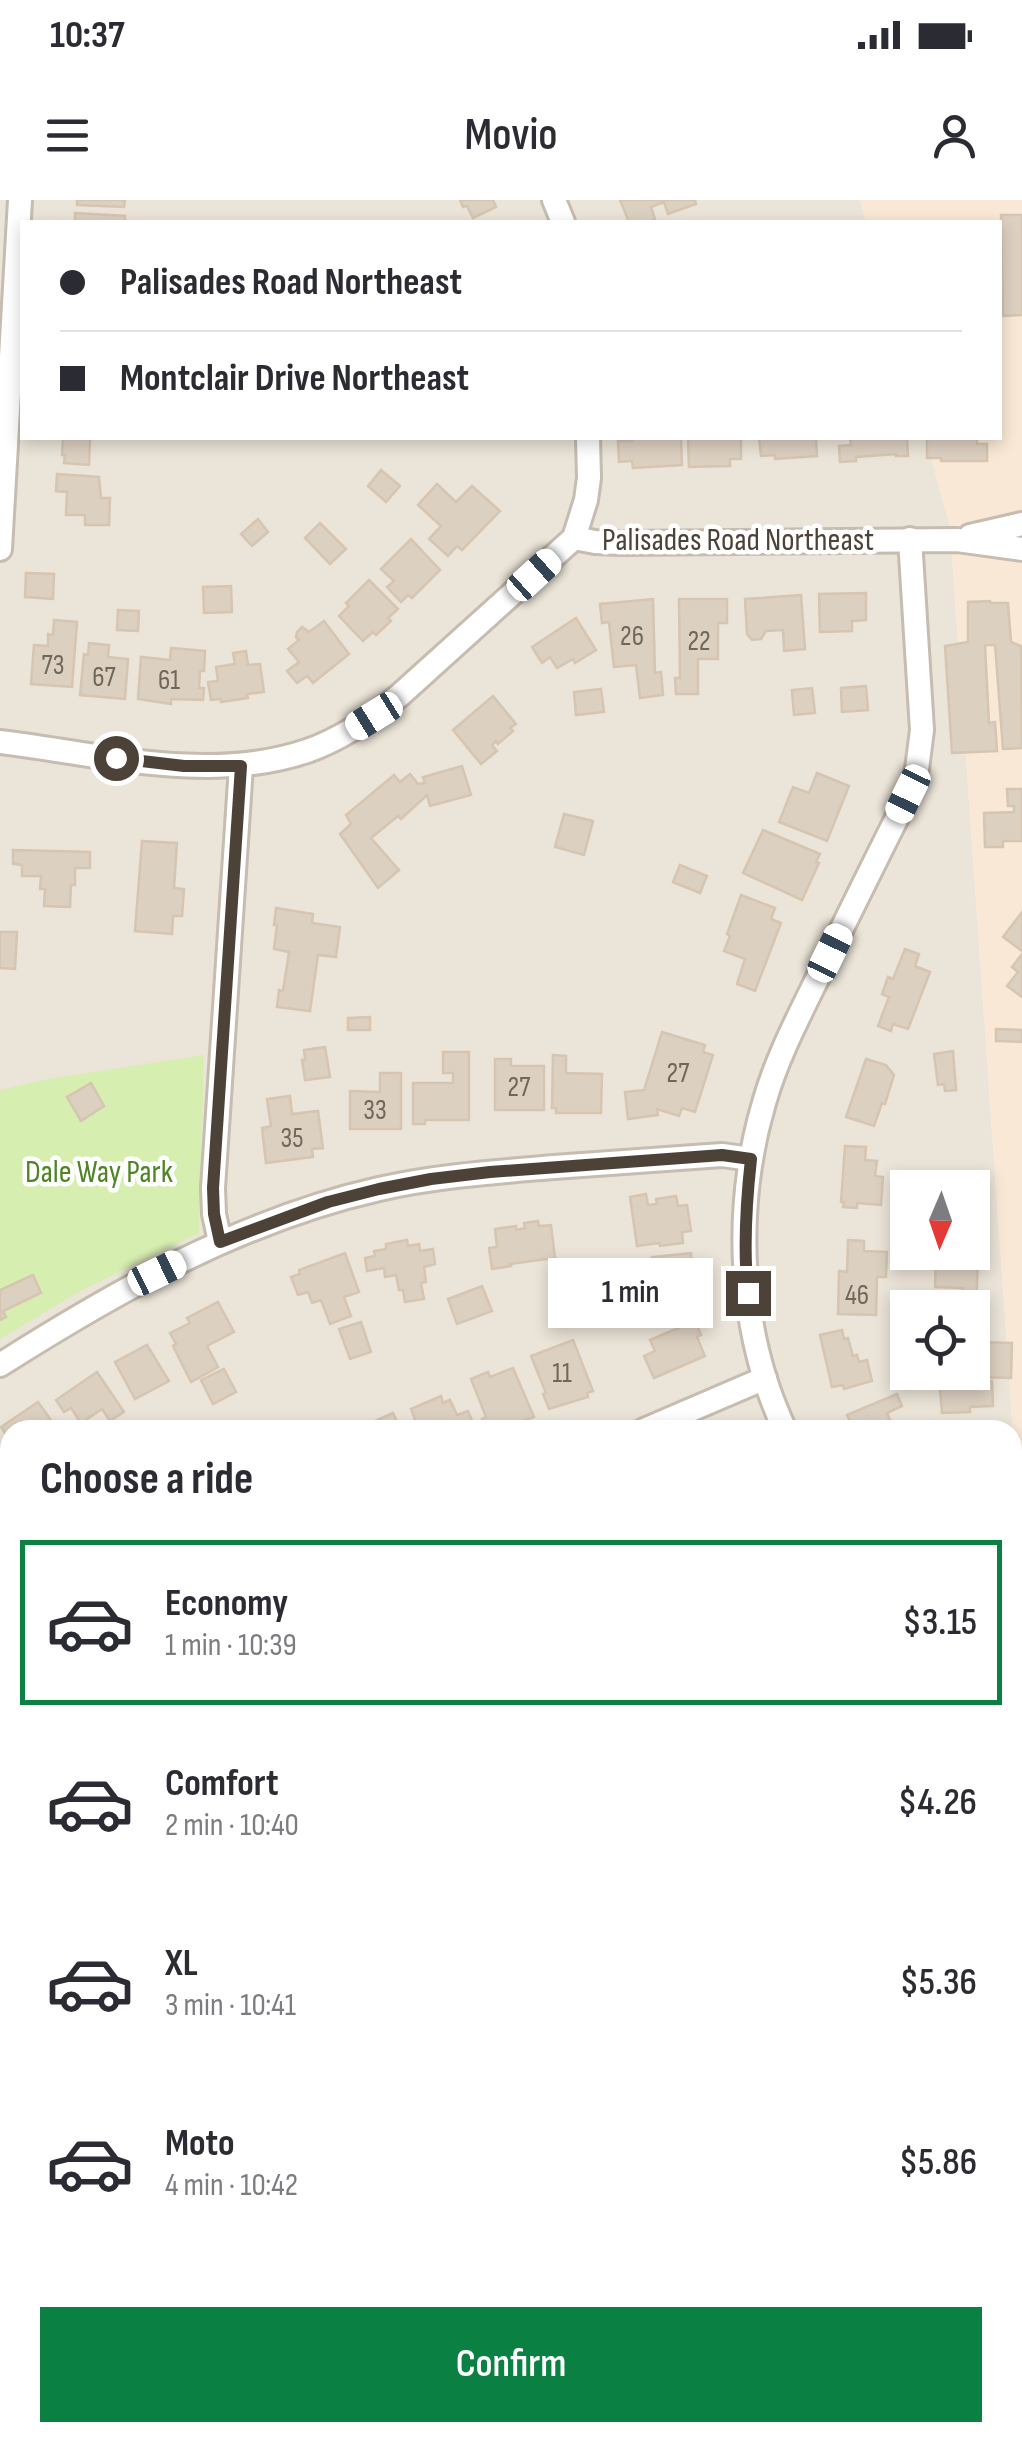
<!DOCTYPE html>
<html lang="en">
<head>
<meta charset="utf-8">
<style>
  :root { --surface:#fff; --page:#f7f7f7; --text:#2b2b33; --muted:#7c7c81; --line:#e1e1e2; --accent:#0b8043 }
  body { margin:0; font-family:"Sofia Sans Condensed",sans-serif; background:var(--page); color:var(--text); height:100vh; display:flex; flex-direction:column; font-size:38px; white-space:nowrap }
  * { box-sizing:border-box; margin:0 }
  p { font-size:32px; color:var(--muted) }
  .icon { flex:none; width:55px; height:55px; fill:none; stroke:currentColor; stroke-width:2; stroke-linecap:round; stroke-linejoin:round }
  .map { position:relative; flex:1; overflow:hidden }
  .details { position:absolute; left:0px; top:1220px; width:1022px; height:1022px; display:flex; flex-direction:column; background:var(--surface); border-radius:30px 30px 0 0; box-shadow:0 5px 15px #0003 }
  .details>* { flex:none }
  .hud { position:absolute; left:20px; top:20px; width:982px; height:220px; border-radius:0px; box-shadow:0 5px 15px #0003; display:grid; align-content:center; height:220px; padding:0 40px; background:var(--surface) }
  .needle { width:65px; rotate:182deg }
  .buttons { position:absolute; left:890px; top:970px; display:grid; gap:20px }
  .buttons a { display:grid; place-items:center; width:100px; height:100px; border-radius:0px; background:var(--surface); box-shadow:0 5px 15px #0003; font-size:50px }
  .end { position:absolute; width:45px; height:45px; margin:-22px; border:12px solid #4c4237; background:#fff; box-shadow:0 0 0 5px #fff }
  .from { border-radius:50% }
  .bubble { position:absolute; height:70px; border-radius:0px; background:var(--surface); box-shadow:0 5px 15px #0003; font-size:32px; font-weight:600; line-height:70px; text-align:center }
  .car { position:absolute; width:30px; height:60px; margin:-30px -15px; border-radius:12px; box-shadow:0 0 8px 2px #0007; background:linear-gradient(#fff 24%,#345 0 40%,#fff 0 76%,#345 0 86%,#fff 0) }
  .hud b { display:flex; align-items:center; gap:35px; height:95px; font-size:38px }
  .hud b+b { border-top:2px solid var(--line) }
  .hud i { width:25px; height:25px; background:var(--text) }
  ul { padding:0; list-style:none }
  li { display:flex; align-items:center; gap:30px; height:165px; margin:0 20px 15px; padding:0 20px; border:5px solid transparent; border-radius:0px }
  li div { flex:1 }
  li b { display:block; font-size:38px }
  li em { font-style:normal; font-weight:600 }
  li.current { border-color:var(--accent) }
  li>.icon { width:90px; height:90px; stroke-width:1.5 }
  h2 { padding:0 40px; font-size:45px; line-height:120px }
  .cta { display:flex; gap:20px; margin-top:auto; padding:20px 40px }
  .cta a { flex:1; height:115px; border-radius:0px; background:var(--accent); color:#fff; font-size:40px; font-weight:600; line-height:115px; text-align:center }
  .status { display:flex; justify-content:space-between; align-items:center; height:70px; padding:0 50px; background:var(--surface); direction:ltr }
  .status svg { height:28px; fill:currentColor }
  header { display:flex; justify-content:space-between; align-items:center; height:130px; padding:0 40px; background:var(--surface); font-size:45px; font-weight:600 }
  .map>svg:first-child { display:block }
  .residential { fill:#ebe4d8; fill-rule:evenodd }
  .commercial { fill:#f9e8d5 }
  .green { fill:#d6eeb0 }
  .building { fill:#dcd0c1; stroke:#d5c5b1; stroke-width:2.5 }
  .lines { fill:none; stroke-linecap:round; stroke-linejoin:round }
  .street-casing { stroke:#c6bcaf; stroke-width:28 }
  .street { stroke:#fff; stroke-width:22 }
  .route { stroke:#4c4237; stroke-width:12 }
  .labels { text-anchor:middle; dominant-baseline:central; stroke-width:9; stroke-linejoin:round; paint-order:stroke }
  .number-label { font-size:28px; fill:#70665a }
  .street-label { font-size:32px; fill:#4c4237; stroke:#fff }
  .park-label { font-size:32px; fill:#4e8423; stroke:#fff }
</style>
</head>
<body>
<div class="status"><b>10:37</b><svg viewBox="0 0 49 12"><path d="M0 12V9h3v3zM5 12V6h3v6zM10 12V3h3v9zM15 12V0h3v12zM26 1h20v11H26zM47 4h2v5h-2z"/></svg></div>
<header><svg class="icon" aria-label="menu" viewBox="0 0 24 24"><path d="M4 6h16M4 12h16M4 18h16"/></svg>Movio<svg class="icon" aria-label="person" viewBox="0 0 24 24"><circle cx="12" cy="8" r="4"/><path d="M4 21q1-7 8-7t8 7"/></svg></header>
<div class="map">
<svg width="1022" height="2241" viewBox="0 0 1022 2241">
  <rect width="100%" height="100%" fill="#f6f2ea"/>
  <path class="residential" d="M 0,0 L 860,0 L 866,22 L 22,22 L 22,238 L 926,238 L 950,327 L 1017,1291 L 1013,1308 L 1012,1230 L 10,1230 L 10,2232 L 521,2232 L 525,2241 L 0,2241 ZM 908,988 L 972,988 L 972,1052 L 908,1052 ZM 908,1108 L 972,1108 L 972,1172 L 908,1172 Z"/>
  <g class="commercial">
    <path d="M 860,0 L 1022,0 L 1022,2173 L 1013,2198 L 1012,1308 L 1017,1291 L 950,327 L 926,238 L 1000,238 L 1000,22 L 866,22 Z"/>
    <path d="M 521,2233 L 1000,2233 L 996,2241 L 525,2241 Z"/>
  </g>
  <path class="green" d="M 204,855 L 199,1033 L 80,1091 L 0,1139 L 0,890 L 48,879 Z"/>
  <g class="building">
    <path d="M 77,0 L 125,0 L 124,7 L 77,5 Z"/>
    <path d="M 460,0 L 493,0 L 496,7 L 473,18 L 467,6 L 463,7 Z"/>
    <path d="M 620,0 L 695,0 L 696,4 L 668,14 L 664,2 L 651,7 L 655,19 L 653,20 L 654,22 L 629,22 Z"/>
    <path d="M 75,13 L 125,16 L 125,22 L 75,22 Z"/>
    <path d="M 1001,15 L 1022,15 L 1022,115 L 1003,116 Z"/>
    <path d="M 63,238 L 90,238 L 89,265 L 64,263 L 65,255 L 62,255 Z"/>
    <path d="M 632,238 L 681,238 L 682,265 L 633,268 L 632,261 L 619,262 L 618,241 L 632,241 Z"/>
    <path d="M 688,238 L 741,238 L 741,259 L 730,259 L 730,266 L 689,267 Z"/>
    <path d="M 759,238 L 816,238 L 817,256 L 775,259 L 775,255 L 761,256 Z"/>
    <path d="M 850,238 L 907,238 L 908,256 L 896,256 L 896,254 L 856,257 L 856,261 L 840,262 L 839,246 L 851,245 Z"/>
    <path d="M 927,238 L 977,238 L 977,244 L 987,244 L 987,261 L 941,261 L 941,258 L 927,258 Z"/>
    <path d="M 381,270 L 400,286 L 386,302 L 368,286 Z"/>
    <path d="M 57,274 L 99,277 L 101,298 L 110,298 L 109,325 L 85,325 L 85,315 L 66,315 L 67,292 L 56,291 Z"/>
    <path d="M 437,284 L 456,302 L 472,286 L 500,311 L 462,350 L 457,346 L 448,356 L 429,339 L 441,326 L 418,305 Z"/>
    <path d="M 258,319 L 268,332 L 252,346 L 241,334 Z"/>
    <path d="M 320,323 L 346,349 L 330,364 L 305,338 Z"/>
    <path d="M 411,339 L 440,370 L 412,398 L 408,395 L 401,402 L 387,387 L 394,381 L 381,369 Z"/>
    <path d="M 26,373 L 54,374 L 53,399 L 25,397 Z"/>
    <path d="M 369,380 L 398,409 L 388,418 L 391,421 L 376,435 L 373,432 L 363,441 L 339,416 L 349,406 L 346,403 Z"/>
    <path d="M 231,386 L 232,412 L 204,413 L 203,387 Z"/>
    <path d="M 866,393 L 866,420 L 852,421 L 852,431 L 820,432 L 819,394 Z"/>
    <path d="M 801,395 L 805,449 L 784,451 L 783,430 L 766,431 L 761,439 L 752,440 L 747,434 L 745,399 Z"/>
    <path d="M 653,399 L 655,473 L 661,472 L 663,495 L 640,498 L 636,465 L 614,467 L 609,422 L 602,423 L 600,404 Z"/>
    <path d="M 679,399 L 727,399 L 727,423 L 718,423 L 718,459 L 698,459 L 698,494 L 676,494 L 675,478 L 680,478 Z"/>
    <path d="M 990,401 L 991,403 L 1008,403 L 1011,442 L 1021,446 L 1022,548 L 1003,549 L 995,445 L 985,445 L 989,523 L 995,522 L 997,551 L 952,553 L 945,446 L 968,442 L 968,402 Z"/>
    <path d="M 118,410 L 139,411 L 138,431 L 117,430 Z"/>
    <path d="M 576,418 L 596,450 L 575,463 L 573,459 L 557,468 L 550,457 L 542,463 L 532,447 Z"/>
    <path d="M 54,420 L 77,422 L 72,487 L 31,484 L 34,445 L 48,446 L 48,434 L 53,435 Z"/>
    <path d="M 324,421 L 349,454 L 313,483 L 307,476 L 297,483 L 287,471 L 299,462 L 288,449 L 299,440 L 296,437 L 297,432 L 302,427 L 309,432 Z"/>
    <path d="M 89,443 L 109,445 L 108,457 L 128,459 L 125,499 L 80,495 L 84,454 L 88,455 Z"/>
    <path d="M 171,448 L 205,451 L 204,471 L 200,471 L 199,488 L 204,488 L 203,500 L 171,499 L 171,504 L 138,499 L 141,457 L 170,460 Z"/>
    <path d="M 246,451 L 248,465 L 260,464 L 264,492 L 247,494 L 248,498 L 221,502 L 221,499 L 211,500 L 208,482 L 218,481 L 216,467 L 235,464 L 233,453 Z"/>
    <path d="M 866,486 L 868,510 L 842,512 L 841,488 Z"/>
    <path d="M 812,488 L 815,513 L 794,515 L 792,490 Z"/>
    <path d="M 601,489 L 604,512 L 576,515 L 574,492 Z"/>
    <path d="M 493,496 L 516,524 L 510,528 L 513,531 L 498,544 L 496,541 L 492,545 L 497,551 L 481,564 L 453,530 Z"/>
    <path d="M 462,566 L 471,595 L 430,606 L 427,595 L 401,619 L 398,616 L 371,638 L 399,670 L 378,688 L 340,634 L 351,624 L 346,615 L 394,575 L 400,582 L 410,574 L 418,584 L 425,583 L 423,577 Z"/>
    <path d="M 817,573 L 849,586 L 827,641 L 779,622 L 793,587 L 809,593 Z"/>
    <path d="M 1007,589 L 1022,589 L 1022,641 L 1003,641 L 1003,647 L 985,647 L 984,613 L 1014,612 L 1014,606 L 1008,606 Z"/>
    <path d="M 564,614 L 593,621 L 584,655 L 555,647 Z"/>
    <path d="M 763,630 L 820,654 L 816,662 L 819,663 L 802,700 L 743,673 Z"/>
    <path d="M 142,641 L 177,643 L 174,688 L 184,689 L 182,716 L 173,716 L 172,734 L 135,731 Z"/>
    <path d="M 13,650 L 90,652 L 90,668 L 75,668 L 75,685 L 71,685 L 70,707 L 44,706 L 45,689 L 40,689 L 41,676 L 22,676 L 22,665 L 13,664 Z"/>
    <path d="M 680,665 L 707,676 L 700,693 L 673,682 Z"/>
    <path d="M 741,695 L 775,708 L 771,719 L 781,723 L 755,791 L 737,784 L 745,759 L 724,751 L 730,736 L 727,734 Z"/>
    <path d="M 276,708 L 313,714 L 312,723 L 340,727 L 336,757 L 318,755 L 310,811 L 277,807 L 279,790 L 283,791 L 289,752 L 274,749 L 277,725 L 274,725 Z"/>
    <path d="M 1022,712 L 1022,751 L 1003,737 Z"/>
    <path d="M 0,732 L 17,732 L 15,769 L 0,768 Z"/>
    <path d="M 905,749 L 919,754 L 915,766 L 930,772 L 908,829 L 893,824 L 891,831 L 878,826 L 889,797 L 882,794 L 888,777 L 893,779 Z"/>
    <path d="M 1022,754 L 1022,797 L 1007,786 L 1018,772 L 1012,767 Z"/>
    <path d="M 370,817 L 370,830 L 348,830 L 348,818 Z"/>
    <path d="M 996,829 L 1022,830 L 1022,842 L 996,841 Z"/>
    <path d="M 662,832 L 705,845 L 703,852 L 713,855 L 695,912 L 682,908 L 679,916 L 657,909 L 658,915 L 628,919 L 625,892 L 644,890 Z"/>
    <path d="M 325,847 L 330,877 L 305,880 L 302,860 L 305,860 L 304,850 Z"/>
    <path d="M 953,851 L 956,890 L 945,891 L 944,884 L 938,885 L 934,854 Z"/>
    <path d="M 443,852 L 469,852 L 469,920 L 425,920 L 425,924 L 413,924 L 413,883 L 453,883 L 453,873 L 443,873 Z"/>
    <path d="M 553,855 L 566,856 L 566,873 L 602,874 L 601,913 L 556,913 L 556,908 L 552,908 Z"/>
    <path d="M 495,859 L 511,859 L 511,866 L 544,866 L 544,910 L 495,910 Z"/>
    <path d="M 866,859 L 886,865 L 894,875 L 885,904 L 882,903 L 874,926 L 846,917 Z"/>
    <path d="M 380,873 L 401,873 L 401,929 L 350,929 L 350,891 L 380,892 Z"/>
    <path d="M 91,883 L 104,906 L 81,921 L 67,897 Z"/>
    <path d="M 290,896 L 292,914 L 318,911 L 323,948 L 312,949 L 313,957 L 266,963 L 262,928 L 271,926 L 267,899 Z"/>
    <path d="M 845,946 L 866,947 L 865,960 L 877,961 L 875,976 L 883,977 L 881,1005 L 857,1003 L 857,1008 L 843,1007 L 844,1002 L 841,1002 Z"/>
    <path d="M 957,981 L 976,981 L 975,1029 L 972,1029 L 972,988 L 957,988 Z"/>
    <path d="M 646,994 L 648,1005 L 657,1004 L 656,999 L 676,996 L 678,1006 L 687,1005 L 691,1031 L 682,1032 L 683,1043 L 660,1046 L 659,1043 L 637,1046 L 630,997 Z"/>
    <path d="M 538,1021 L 539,1026 L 551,1025 L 555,1058 L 510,1064 L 511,1066 L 492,1069 L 489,1048 L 497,1047 L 495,1029 L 516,1026 L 516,1030 L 525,1028 L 524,1023 Z"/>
    <path d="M 407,1040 L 408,1046 L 419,1044 L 420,1051 L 433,1049 L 435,1064 L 424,1067 L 426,1082 L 421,1083 L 424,1099 L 405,1102 L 403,1090 L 399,1090 L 396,1075 L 385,1077 L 384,1068 L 367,1071 L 365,1058 L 375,1056 L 374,1051 L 386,1049 L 386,1044 Z"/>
    <path d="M 848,1040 L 864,1041 L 864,1051 L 887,1052 L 886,1077 L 877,1077 L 876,1115 L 838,1114 L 839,1071 L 847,1072 Z"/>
    <path d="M 345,1053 L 359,1092 L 344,1097 L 351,1116 L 330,1124 L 321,1100 L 312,1103 L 308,1092 L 298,1095 L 291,1077 L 300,1074 L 299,1070 Z"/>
    <path d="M 691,1053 L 695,1096 L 689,1097 L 690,1107 L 658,1110 L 659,1118 L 638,1120 L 637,1113 L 621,1115 L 619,1091 L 645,1088 L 643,1075 L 654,1074 L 652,1057 Z"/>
    <path d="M 936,1055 L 978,1056 L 976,1111 L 972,1111 L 972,1108 L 963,1108 L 963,1088 L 935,1087 Z"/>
    <path d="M 33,1075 L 41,1093 L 3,1111 L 6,1117 L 0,1120 L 0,1090 Z"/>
    <path d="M 482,1086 L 492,1111 L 457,1124 L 448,1099 Z"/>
    <path d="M 218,1102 L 234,1132 L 207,1146 L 218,1167 L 191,1182 L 173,1146 L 176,1144 L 170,1133 L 190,1123 L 187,1118 Z"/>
    <path d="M 695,1121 L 701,1135 L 697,1137 L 705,1156 L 654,1178 L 644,1156 L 655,1151 L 650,1140 Z"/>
    <path d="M 361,1122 L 371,1152 L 350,1159 L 339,1129 Z"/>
    <path d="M 842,1130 L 844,1139 L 848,1138 L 853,1156 L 857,1155 L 859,1162 L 867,1160 L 872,1181 L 844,1189 L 843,1185 L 832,1187 L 820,1135 Z"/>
    <path d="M 573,1140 L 593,1191 L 587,1193 L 588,1197 L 549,1209 L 543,1194 L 546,1193 L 531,1156 Z"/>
    <path d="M 980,1142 L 1012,1143 L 1011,1178 L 979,1177 Z"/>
    <path d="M 147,1145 L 169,1181 L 135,1199 L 115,1162 Z"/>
    <path d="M 513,1168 L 534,1217 L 523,1221 L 524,1225 L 512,1230 L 487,1230 L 482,1219 L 486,1217 L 471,1179 L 488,1172 L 490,1177 Z"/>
    <path d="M 224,1169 L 236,1192 L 213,1204 L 201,1180 Z"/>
    <path d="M 97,1172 L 124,1212 L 110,1221 L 102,1209 L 81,1223 L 71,1208 L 64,1212 L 56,1200 Z"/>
    <path d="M 906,1172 L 926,1172 L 928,1188 L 907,1189 Z"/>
    <path d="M 992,1181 L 993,1206 L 970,1207 L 970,1212 L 942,1213 L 940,1189 L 967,1187 L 967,1183 Z"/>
    <path d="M 897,1194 L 902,1206 L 887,1213 L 894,1230 L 854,1230 L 847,1215 Z"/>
    <path d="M 441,1196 L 443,1203 L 450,1200 L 457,1215 L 468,1211 L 476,1230 L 419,1230 L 411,1209 Z"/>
    <path d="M 38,1202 L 58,1230 L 10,1230 L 10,1241 L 1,1227 Z"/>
    <path d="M 393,1213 L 401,1230 L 355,1230 Z"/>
    <path d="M 1012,1370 L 1022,1374 L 1019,1383 L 1022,1384 L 1021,1414 L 1012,1410 Z"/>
    <path d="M 0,1392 L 10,1415 L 10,1435 L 0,1439 Z"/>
    <path d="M 7,1566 L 10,1571 L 10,1602 L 0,1606 L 0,1569 Z"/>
    <path d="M 1022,1702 L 1022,1851 L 1012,1848 L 1012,1720 L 1014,1721 Z"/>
    <path d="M 10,1726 L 10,1792 L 0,1797 L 0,1730 Z"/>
    <path d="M 1012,1855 L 1022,1859 L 1022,1964 L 1012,1960 Z"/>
    <path d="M 10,1914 L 10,1954 L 6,1956 L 0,1941 L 0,1918 Z"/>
    <path d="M 0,2114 L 4,2121 L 10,2118 L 10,2152 L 1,2156 L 4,2162 L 0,2163 Z"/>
    <path d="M 10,2212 L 10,2232 L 46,2232 L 49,2241 L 0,2241 L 0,2216 Z"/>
  </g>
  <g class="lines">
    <g class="street-casing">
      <g id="street">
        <path d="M 554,0 L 563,22"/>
        <path d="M 970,336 L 1022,324"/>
        <path d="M 574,338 L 595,342 L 622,343 L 957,340 L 1022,349"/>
        <path d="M 0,349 L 20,0"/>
        <path d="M 0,542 C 99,554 210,584 307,551 C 342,539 372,518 400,495 L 574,338 L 586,300 L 589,278 L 588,238"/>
        <path d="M 220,1042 L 214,1014 L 213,988 L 241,566"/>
        <path d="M 0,1165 C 118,1090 242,1020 379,989 C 437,976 495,972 554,967 C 610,963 666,959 722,955 L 751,959"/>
        <path d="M 644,1230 L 765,1178"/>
        <path d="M 785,1230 C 738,1131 733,1008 764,903 C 777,857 800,814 821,771 C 850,712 879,653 909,594 L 917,569 L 922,530 L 910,339"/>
        <path d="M 1012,1497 L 1022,1500"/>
        <path d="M 0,1507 L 10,1503"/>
        <path d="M 0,1860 L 10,1856"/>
        <path d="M 1012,1987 L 1022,1991"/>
        <path d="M 0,2081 L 10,2077"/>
        <path d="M 554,2241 L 571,2232"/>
      </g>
    </g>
    <use href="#street" class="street"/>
  </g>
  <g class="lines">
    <path class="route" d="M 116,558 L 184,566 L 241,566 L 213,988 L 214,1014 L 220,1042 L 328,1002 L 379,989 L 431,979 L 490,972 L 722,955 L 751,959 C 746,1004 743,1048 748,1093"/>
  </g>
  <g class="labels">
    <g class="number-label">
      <text x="632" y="436">26</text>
      <text x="699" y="441">22</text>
      <text x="53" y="465">73</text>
      <text x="104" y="477">67</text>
      <text x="169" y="480">61</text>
      <text x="678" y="873">27</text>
      <text x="519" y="887">27</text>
      <text x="375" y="910">33</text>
      <text x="292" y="938">35</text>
      <text x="857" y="1095">46</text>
      <text x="562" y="1173">11</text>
    </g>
    <g class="street-label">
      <text x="738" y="340">Palisades Road Northeast</text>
    </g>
    <g class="park-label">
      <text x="99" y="972">Dale Way Park</text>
    </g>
  </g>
</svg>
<div class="buttons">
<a><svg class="needle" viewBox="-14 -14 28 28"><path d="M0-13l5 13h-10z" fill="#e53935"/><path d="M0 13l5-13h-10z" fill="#7c7c81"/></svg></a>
<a><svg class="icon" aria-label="locate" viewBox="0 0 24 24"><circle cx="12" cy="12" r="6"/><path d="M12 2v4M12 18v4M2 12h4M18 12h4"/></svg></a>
</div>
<i class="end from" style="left:116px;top:558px"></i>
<i class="end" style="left:748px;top:1093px"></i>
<div class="bubble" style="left:548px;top:1058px;width:165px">1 min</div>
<i class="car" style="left:534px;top:375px;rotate:48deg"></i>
<i class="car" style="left:374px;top:516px;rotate:238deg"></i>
<i class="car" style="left:908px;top:594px;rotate:206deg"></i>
<i class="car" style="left:830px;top:753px;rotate:26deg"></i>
<i class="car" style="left:157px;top:1073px;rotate:64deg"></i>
<div class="hud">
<b><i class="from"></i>Palisades Road Northeast</b>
<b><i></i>Montclair Drive Northeast</b>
</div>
<section class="details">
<h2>Choose a ride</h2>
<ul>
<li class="current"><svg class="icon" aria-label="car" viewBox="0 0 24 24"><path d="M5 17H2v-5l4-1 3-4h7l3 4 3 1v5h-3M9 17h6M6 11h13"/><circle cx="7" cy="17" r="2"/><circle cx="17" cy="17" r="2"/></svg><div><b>Economy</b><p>1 min · 10:39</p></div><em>$3.15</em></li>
<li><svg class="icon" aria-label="car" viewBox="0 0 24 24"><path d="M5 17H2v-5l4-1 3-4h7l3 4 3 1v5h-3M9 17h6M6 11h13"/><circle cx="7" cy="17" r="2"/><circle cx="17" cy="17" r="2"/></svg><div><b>Comfort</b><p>2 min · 10:40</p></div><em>$4.26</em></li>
<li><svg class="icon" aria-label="car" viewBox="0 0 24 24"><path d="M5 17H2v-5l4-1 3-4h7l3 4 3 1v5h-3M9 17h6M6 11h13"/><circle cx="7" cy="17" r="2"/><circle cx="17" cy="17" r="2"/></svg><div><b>XL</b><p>3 min · 10:41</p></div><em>$5.36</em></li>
<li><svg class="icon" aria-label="car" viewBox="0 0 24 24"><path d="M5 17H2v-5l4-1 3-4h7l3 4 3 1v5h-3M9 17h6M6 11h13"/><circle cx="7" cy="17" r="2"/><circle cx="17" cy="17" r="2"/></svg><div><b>Moto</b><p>4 min · 10:42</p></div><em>$5.86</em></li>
</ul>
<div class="cta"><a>Confirm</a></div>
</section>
</div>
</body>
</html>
